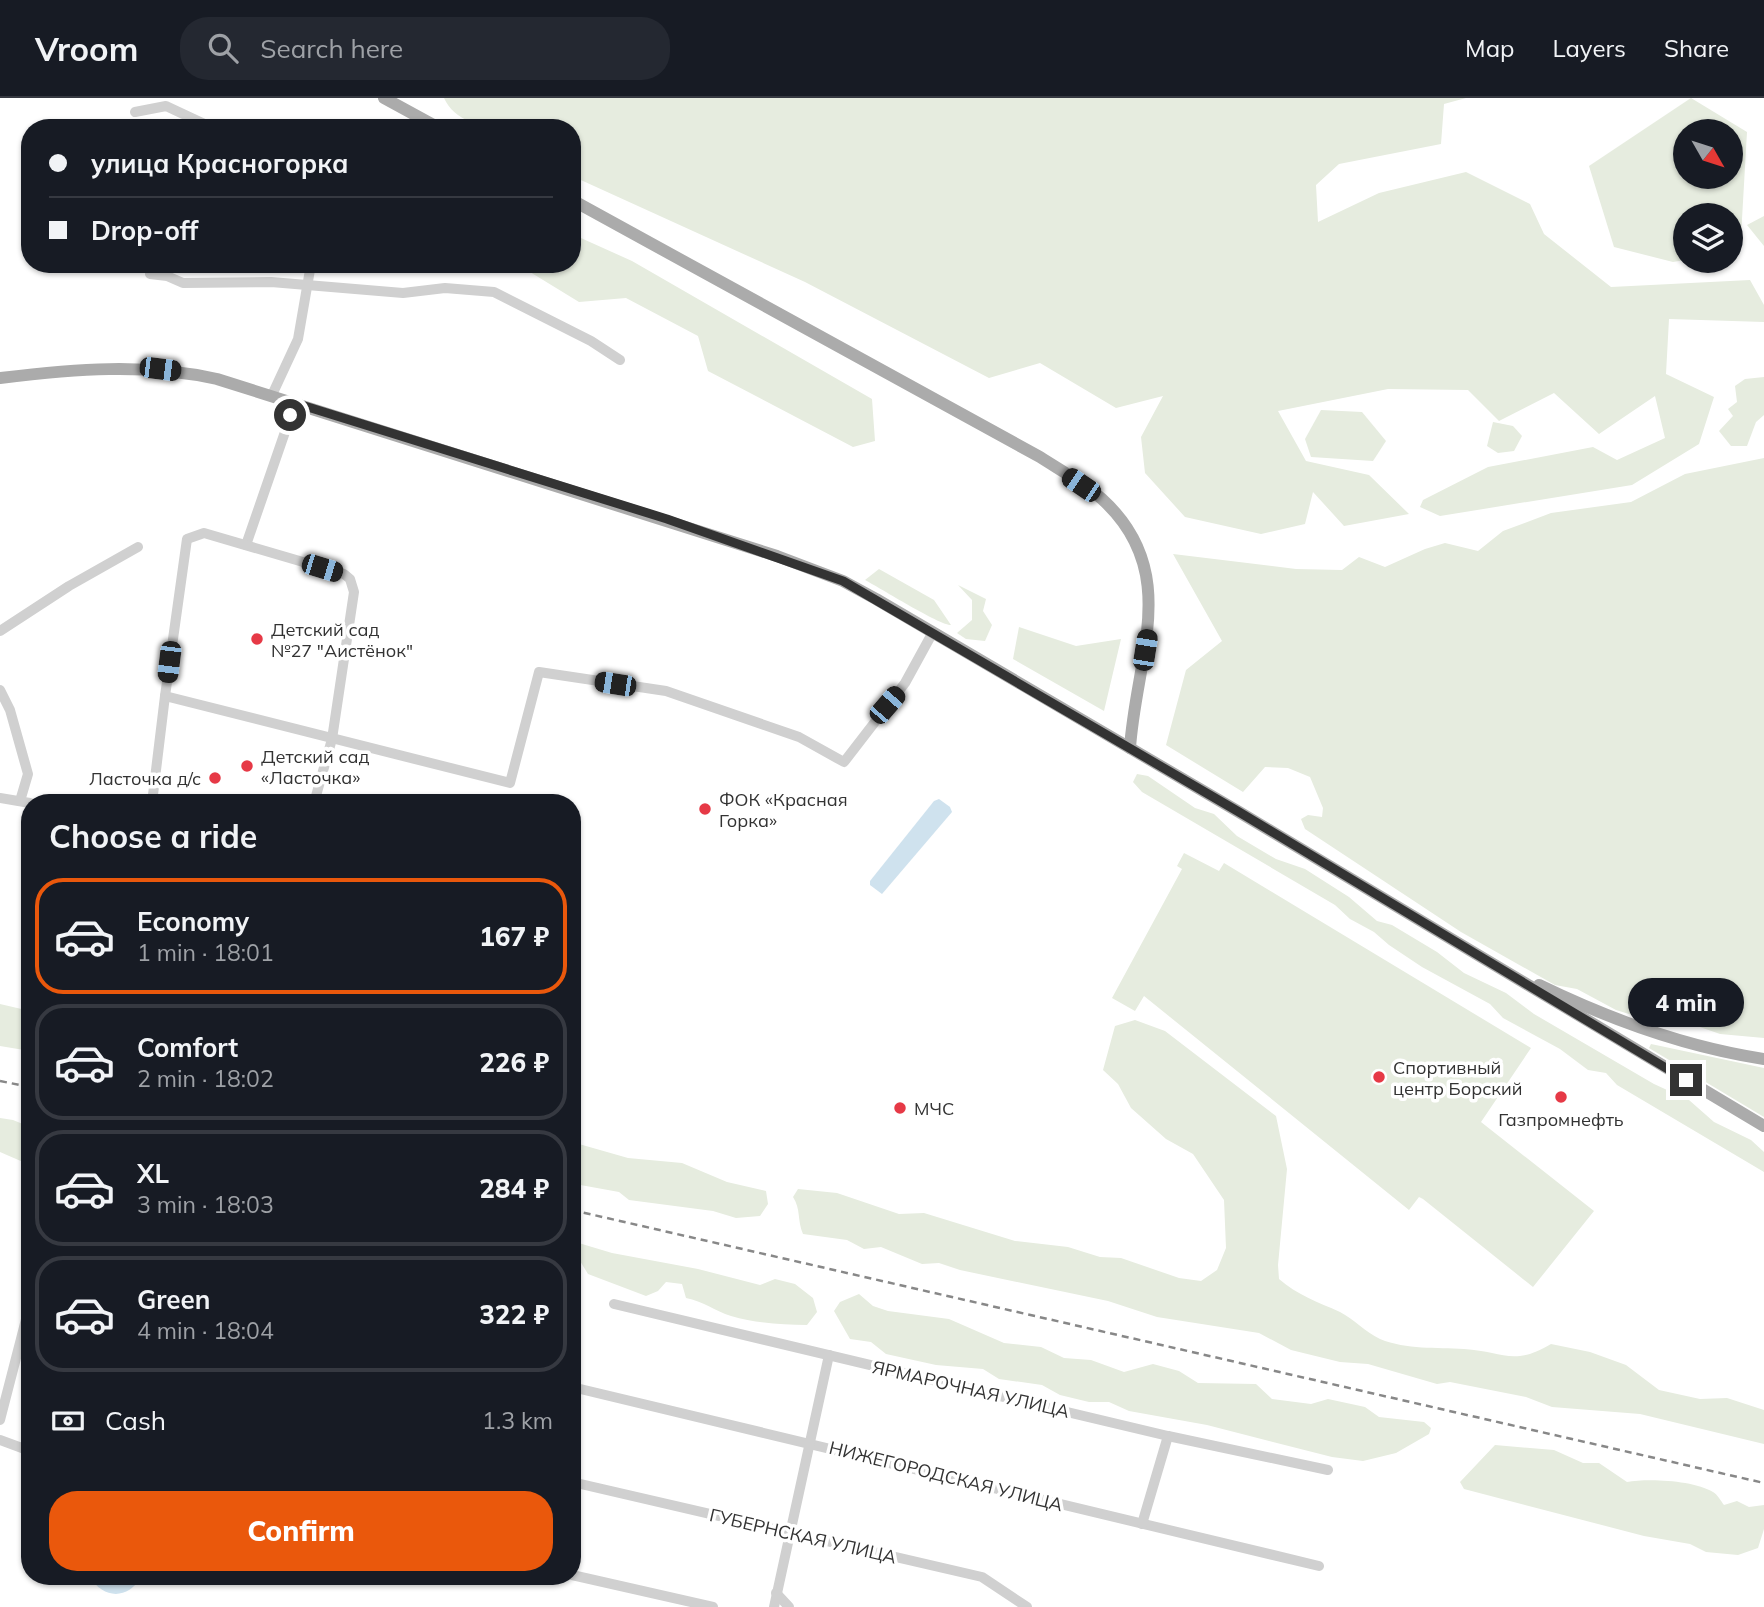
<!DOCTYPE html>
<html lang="en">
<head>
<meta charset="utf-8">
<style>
  :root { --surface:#171b24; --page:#242831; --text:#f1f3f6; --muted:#9ea1a6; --line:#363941; --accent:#ea580c }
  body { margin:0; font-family:Mulish,sans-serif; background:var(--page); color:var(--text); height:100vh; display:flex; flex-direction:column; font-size:26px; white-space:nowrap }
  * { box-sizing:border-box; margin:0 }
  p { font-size:23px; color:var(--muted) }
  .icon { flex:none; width:38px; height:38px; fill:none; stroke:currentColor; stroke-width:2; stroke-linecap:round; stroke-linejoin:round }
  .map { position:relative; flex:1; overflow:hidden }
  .side { position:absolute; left:21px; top:696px; width:560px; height:791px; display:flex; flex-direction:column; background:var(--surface); border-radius:28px; box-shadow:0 2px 5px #0004 }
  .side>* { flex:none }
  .hud { position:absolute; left:21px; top:21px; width:560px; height:154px; border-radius:28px; box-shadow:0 2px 5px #0004; display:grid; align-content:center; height:154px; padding:0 28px; background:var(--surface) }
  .needle { width:46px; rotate:129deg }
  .fabs { position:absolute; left:1673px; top:21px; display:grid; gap:14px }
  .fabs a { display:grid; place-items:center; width:70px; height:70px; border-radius:50%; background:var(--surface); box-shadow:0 2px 5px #0004; font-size:35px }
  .end { position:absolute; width:32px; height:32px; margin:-16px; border:9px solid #333; background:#fff; box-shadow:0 0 0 4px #fff }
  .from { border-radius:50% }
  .bubble { position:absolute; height:49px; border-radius:24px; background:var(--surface); box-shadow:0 2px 5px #0004; font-size:23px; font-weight:800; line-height:49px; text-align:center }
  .car { position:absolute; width:21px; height:42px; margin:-21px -10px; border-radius:9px; box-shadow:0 0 5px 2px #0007; background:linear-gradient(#222 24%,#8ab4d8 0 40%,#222 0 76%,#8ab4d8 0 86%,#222 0) }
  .hud b { display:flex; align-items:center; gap:24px; height:66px; font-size:26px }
  .hud b+b { border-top:2px solid var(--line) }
  .hud i { width:18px; height:18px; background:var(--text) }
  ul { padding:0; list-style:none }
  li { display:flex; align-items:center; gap:21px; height:116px; margin:0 14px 10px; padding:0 14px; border:4px solid var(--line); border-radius:28px }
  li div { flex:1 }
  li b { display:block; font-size:26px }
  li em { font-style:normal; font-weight:800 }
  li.active { border-color:var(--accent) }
  li>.icon { width:63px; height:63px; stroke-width:1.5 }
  h2 { padding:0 28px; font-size:32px; line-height:84px }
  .pay { display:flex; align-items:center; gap:18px; height:77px; padding:0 28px; font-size:26px }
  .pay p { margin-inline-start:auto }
  .action { display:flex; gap:14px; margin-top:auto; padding:14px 28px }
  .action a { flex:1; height:80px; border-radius:28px; background:var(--accent); color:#fff; font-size:28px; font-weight:800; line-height:80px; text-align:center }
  header { display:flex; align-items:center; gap:42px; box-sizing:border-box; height:98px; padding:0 35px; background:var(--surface); border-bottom:2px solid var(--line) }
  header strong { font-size:33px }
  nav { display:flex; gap:38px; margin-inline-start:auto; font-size:24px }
  .search { width:490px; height:63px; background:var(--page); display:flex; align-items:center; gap:18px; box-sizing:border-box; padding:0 24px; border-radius:28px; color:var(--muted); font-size:26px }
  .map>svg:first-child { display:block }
  .green { fill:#e6ecdf; fill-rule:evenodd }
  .water { fill:#cfe2ee }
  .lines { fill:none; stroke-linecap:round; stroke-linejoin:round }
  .minor { stroke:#d0d0d0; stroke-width:10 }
  .major { stroke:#ababab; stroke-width:12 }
  .rail { stroke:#888; stroke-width:2.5; stroke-dasharray:7 5; stroke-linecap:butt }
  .route { stroke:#333; stroke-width:9 }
  .poi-dot { fill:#e63946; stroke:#fff; stroke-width:2.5 }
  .labels { text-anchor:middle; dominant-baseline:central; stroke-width:7; stroke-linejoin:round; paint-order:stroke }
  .poi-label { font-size:18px; fill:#333; stroke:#fff; text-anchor:start }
  .street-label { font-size:18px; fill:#333; stroke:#fff }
</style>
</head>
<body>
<header>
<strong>Vroom</strong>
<div class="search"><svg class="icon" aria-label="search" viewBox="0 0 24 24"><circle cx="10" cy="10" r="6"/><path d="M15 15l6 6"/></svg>Search here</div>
<nav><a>Map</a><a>Layers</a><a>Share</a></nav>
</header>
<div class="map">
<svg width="1764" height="1509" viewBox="0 0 1764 1509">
  <rect width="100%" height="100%" fill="#fff"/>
  <g class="green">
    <path d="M 444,0 L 1466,0 L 1444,6 L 1441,46 L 1339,66 L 1316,87 L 1318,124 L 1379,95 L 1466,74 L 1530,106 L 1544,136 L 1611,189 L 1750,182 L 1764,207 L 1764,224 L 1669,221 L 1666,276 L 1714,299 L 1699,346 L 1632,387 L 1440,418 L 1420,409 L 1423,402 L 1488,369 L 1593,349 L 1617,362 L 1665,340 L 1655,298 L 1599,336 L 1554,295 L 1499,323 L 1468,292 L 1388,291 L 1278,313 L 1306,363 L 1369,377 L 1409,416 L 1344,428 L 1313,394 L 1305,426 L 1261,436 L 1185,419 L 1145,375 L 1141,339 L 1163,298 L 1116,310 L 1040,265 L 989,280 L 805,184 L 572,78 L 572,30 C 535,30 462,41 444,0 Z"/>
    <path d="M 1691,0 L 1747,34 L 1740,156 L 1731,157 L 1731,117 L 1685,117 L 1685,162 L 1673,164 L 1614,149 L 1589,68 ZM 1685,33 L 1731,33 L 1731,79 L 1685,79 Z"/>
    <path d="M 1764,118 L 1764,148 L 1747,127 Z"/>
    <path d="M 572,136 L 632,163 L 872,301 L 875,343 L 853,349 L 708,273 L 698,238 L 626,200 L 579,204 L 530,174 L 526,166 L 572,166 Z"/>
    <path d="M 1764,279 L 1764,317 L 1756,324 L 1747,348 L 1731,348 L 1719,333 L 1733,318 L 1728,311 L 1737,304 L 1735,288 L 1745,281 Z"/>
    <path d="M 1321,312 L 1362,314 L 1386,343 L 1373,363 L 1311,359 L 1305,341 Z"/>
    <path d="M 1493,324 L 1513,328 L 1522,338 L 1514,353 L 1498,355 L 1487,348 Z"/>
    <path d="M 1764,360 L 1764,940 L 1720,936 L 1674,920 L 1655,924 L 1616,912 L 1577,891 L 1555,887 L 1461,834 L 1305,731 L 1301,721 L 1308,717 L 1322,719 L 1323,710 L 1310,679 L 1288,670 L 1265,669 L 1243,694 L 1166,647 L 1186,572 L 1222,543 L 1173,456 L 1296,471 L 1342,472 L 1359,459 L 1385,469 L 1425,451 L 1445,445 L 1478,453 L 1503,433 L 1551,415 L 1631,404 L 1685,376 Z"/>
    <path d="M 879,471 L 934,502 L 951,527 C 941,528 880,490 865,482 Z"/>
    <path d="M 958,487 L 986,501 L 983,513 L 992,527 L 985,543 L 966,541 L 957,535 L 972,522 L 972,502 Z"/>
    <path d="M 1019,529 L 1076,548 L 1121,541 L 1104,613 L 1013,561 Z"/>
    <path d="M 1137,676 L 1148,678 L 1195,710 L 1214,716 L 1237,738 L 1276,761 L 1305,771 L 1349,799 L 1377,823 L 1392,827 L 1437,854 L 1464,875 L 1506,895 L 1534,916 L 1654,986 L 1689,1002 L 1714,1024 L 1751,1042 L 1764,1054 L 1764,1074 L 1617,987 L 1606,975 L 1588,972 L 1560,951 L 1503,920 L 1490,906 L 1422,869 L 1389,847 L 1374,834 L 1350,821 L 1335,807 L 1142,694 L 1133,684 Z"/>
    <path d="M 1184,755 L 1219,773 L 1224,765 L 1531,950 L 1481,1024 L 1594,1113 L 1533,1189 L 1423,1101 L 1419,1099 L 1409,1112 L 1144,898 L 1135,913 L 1112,900 L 1182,771 L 1177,768 Z"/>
    <path d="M 0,906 L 30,913 L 30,953 L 0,948 Z"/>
    <path d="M 1135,922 L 1165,933 L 1276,1018 L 1287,1071 L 1278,1167 L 1279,1181 C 1297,1197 1318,1204 1340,1214 C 1354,1221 1365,1234 1380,1241 C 1407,1252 1436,1249 1464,1251 C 1502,1253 1513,1269 1551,1246 L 1590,1254 L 1626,1267 L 1659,1292 L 1700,1301 L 1727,1300 L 1764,1312 L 1764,1346 L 1640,1316 L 1552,1309 L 1526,1299 L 1450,1284 L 1437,1286 L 1368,1266 L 1340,1264 L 1291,1252 L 1259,1235 L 1157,1219 L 1108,1203 L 960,1172 L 939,1165 L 922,1166 L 881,1149 L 864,1151 L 847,1142 L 803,1136 C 797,1122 801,1111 793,1099 L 798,1091 L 837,1095 L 899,1116 L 924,1115 L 1015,1143 L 1068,1149 L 1100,1159 L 1121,1160 L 1179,1180 L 1201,1183 L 1217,1172 L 1226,1150 L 1224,1102 L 1193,1056 L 1166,1041 L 1131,1010 L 1118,986 L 1103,972 L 1115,928 Z"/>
    <path d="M 1651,946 L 1764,970 L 1764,1019 L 1649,950 Z"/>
    <path d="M 0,1020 L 13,1022 L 30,1029 L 30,1059 L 23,1064 L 0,1054 Z"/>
    <path d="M 572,1044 L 628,1060 L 682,1065 L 727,1084 L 766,1093 L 768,1106 L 760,1118 L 736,1120 L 713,1113 L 629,1102 L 619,1094 L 575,1086 L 572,1085 Z"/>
    <path d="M 572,1143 L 612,1155 L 698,1171 L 760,1187 L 775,1181 L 795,1186 L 813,1200 L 817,1214 L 807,1227 C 781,1227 756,1225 731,1218 C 715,1213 703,1203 686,1200 L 682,1186 L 666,1184 L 658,1193 L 646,1198 L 588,1176 L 580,1163 L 572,1160 Z"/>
    <path d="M 859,1196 L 873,1208 L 888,1213 L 949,1221 L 1004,1245 L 1041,1249 L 1064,1260 L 1091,1262 L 1124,1274 L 1153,1266 L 1179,1273 L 1198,1285 L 1256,1286 L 1272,1301 L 1311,1306 L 1328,1301 L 1365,1309 L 1379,1319 L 1424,1324 L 1431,1330 L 1429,1336 L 1396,1355 L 1363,1363 L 1332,1359 L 1207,1327 L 1129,1313 L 1109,1304 L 1089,1304 L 1060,1297 L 1042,1287 L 999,1281 L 983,1271 L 936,1267 L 886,1256 L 871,1244 L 850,1241 L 834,1213 L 840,1204 Z"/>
    <path d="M 1495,1347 L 1554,1352 L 1583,1365 L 1599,1365 L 1627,1384 C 1647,1380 1694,1382 1713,1394 C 1717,1396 1721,1403 1724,1407 L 1737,1403 L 1749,1409 L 1764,1407 L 1764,1431 L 1758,1450 L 1738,1457 L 1706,1454 L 1690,1446 L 1644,1438 L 1464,1391 L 1460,1384 Z"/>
  </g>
  <g class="water">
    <path d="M 939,701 L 950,709 L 952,714 L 882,796 L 870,787 L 870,783 L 934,703 Z"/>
    <path d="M 90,1479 L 141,1479 C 128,1502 103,1501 90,1479 Z"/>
  </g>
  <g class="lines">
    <g class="minor">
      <path d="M 135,14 L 166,8 L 213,30"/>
      <path d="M 150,176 L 167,178 L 183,185 L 271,184 L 403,195 L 445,190 L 494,194 L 591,243 L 620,262"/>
      <path d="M 272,297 L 298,241 L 311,166"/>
      <path d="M 246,447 L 295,305"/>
      <path d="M 0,533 L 69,488 L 138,449"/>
      <path d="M 0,592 L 10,612 L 28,676 L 20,703"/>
      <path d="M 165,598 L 187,441 L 204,435 L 344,476 L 350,481 L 354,494 L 332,641 L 314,705"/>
      <path d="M 0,700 L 30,705"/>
      <path d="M 152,705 L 165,598 L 510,685 L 539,574 L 666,593 L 799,639 L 844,664 L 905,585 L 933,534"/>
      <path d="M 614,1206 L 1168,1338 L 1328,1372"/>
      <path d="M 18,1254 L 30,1256"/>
      <path d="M 572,1289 L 1319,1468"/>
      <path d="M 0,1322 L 30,1206"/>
      <path d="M 0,1342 L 30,1353"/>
      <path d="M 572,1384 L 982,1479 L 1027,1509"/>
      <path d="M 1142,1426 L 1168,1338"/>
      <path d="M 572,1477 L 713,1509"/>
      <path d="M 776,1495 L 789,1509"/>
      <path d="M 774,1509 L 829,1257"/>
    </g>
    <g class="major">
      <path d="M 384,0 L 439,30"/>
      <path d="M 572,102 L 1040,359 C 1060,372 1084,385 1102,401 C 1182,474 1136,559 1130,650"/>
      <path d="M 0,280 C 74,271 145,265 217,281 L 777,458 L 843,483 L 876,501 L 1239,714 L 1764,1028"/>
      <path d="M 1539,887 C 1611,922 1685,949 1764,961"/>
    </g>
    <g class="rail">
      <path d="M 0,983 L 30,989"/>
      <path d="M 572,1112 L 1764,1385"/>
    </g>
  </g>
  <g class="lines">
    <path class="route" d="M 290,317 L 295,305 L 667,421 L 843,483 L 1239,714 L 1686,982"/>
  </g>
  <g class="poi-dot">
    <circle cx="257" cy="541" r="7"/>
    <circle cx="247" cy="668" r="7"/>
    <circle cx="215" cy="680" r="7"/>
    <circle cx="705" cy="711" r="7"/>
    <circle cx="1379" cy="979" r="7"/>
    <circle cx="1561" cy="999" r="7"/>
    <circle cx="900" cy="1010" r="7"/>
  </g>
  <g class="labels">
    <g class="poi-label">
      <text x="271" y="531">Детский сад<tspan x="271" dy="21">№27 "Аистёнок"</tspan></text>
      <text x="261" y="658">Детский сад<tspan x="261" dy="21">«Ласточка»</tspan></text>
      <text x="201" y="680" text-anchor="end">Ласточка д/с</text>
      <text x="719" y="701">ФОК «Красная<tspan x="719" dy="21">Горка»</tspan></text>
      <text x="1393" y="969">Спортивный<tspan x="1393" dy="21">центр Борский</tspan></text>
      <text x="914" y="1010">МЧС</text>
      <text x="1561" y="1021" text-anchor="middle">Газпромнефть</text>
    </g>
    <g class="street-label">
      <text transform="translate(971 1291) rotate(13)">ЯРМАРОЧНАЯ УЛИЦА</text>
      <text transform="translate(946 1378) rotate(14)">НИЖЕГОРОДСКАЯ УЛИЦА</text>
      <text transform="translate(803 1438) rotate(13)">ГУБЕРНСКАЯ УЛИЦА</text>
    </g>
  </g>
</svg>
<div class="fabs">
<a><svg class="needle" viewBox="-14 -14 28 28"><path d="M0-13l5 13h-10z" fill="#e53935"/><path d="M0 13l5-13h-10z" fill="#9ea1a6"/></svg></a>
<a><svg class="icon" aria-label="layers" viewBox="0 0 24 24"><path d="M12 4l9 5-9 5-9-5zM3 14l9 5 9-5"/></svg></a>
</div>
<i class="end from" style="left:290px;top:317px"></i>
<i class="end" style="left:1686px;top:982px"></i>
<div class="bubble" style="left:1628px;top:880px;width:116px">4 min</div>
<i class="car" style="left:160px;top:271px;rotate:97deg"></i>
<i class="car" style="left:1081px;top:387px;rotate:304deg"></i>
<i class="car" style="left:322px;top:470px;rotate:107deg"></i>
<i class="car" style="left:1145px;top:552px;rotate:9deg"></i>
<i class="car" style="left:169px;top:564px;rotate:187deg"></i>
<i class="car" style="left:615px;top:586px;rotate:279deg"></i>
<i class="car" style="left:887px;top:607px;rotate:41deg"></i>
<div class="hud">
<b><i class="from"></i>улица Красногорка</b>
<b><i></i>Drop-off</b>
</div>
<section class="side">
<h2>Choose a ride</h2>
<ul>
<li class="active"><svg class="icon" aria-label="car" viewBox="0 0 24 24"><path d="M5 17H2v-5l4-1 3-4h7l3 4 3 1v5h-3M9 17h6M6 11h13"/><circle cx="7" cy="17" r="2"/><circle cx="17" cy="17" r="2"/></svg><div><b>Economy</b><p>1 min · 18:01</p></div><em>167 ₽</em></li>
<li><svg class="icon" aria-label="car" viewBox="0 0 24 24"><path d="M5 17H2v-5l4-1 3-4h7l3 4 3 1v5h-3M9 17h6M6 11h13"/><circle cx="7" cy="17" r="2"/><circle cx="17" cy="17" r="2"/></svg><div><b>Comfort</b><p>2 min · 18:02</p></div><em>226 ₽</em></li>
<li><svg class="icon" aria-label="car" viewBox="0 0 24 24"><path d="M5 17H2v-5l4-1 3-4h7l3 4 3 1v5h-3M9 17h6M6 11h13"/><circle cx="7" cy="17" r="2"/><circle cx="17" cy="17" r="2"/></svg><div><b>XL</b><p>3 min · 18:03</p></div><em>284 ₽</em></li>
<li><svg class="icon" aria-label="car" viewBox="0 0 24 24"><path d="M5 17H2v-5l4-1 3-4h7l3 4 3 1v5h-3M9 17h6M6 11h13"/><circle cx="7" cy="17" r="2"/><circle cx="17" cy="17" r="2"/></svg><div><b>Green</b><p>4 min · 18:04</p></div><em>322 ₽</em></li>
</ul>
<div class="pay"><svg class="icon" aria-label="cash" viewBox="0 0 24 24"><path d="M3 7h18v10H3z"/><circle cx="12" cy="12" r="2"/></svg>Cash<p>1.3 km</p></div>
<div class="action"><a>Confirm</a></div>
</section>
</div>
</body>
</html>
